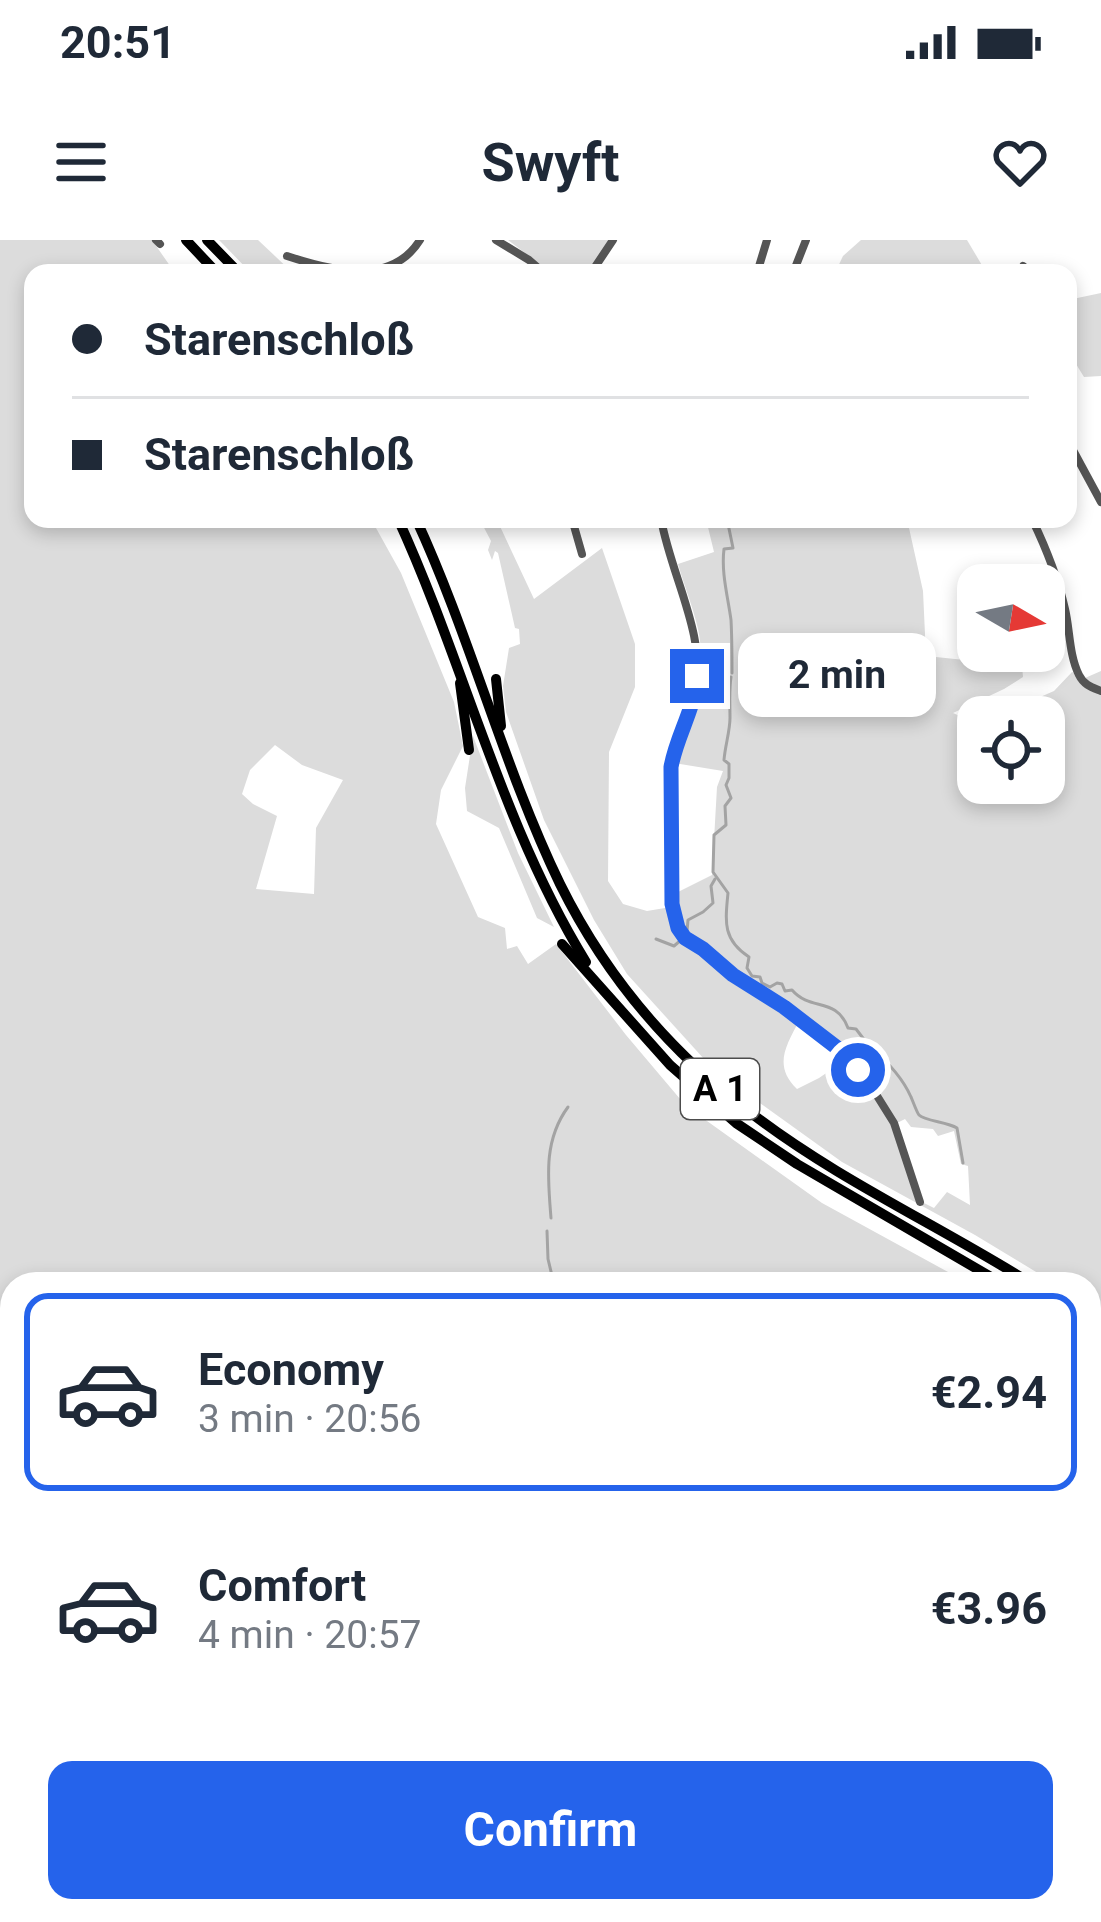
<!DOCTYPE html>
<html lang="en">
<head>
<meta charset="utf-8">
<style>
  :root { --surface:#fff; --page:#f2f2f3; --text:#1f2937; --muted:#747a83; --line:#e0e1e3; --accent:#2563eb }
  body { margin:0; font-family:Roboto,sans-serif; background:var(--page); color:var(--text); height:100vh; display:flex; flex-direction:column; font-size:45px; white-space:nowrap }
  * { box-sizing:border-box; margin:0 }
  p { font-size:39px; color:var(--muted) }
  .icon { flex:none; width:66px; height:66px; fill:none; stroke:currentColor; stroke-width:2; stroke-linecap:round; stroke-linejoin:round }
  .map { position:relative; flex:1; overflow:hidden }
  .side { position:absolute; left:0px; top:1032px; width:1101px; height:651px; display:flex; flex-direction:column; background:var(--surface); border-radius:36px 36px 0 0; box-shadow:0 6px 18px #0003 }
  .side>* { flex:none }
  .top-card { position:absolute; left:24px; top:24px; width:1053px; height:264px; border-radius:24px; box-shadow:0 6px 18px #0003; display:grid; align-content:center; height:264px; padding:0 48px; background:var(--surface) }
  .needle { width:78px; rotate:99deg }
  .buttons { position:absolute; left:957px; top:324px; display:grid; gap:24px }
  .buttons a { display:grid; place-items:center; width:108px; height:108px; border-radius:24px; background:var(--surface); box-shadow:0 6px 18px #0003; font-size:60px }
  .end { position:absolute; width:54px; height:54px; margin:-27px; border:15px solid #2563eb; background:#fff; box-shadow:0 0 0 6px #fff }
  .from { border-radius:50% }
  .bubble { position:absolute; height:84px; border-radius:24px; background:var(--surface); box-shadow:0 6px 18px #0003; font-size:39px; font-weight:700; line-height:84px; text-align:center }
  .top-card b { display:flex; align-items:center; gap:42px; height:114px; font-size:45px }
  .top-card b+b { border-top:3px solid var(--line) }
  .top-card i { width:30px; height:30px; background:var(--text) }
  ul { padding:21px 0 0; list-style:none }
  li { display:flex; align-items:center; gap:36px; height:198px; margin:0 24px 18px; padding:0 24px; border:6px solid transparent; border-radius:24px }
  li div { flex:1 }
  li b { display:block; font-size:45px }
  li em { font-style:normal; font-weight:700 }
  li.selected { border-color:var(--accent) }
  li>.icon { width:108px; height:108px; stroke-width:1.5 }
  .primary-button { display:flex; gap:24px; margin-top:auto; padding:24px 48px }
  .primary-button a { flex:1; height:138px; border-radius:24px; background:var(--accent); color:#fff; font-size:48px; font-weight:700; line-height:138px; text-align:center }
  .status { display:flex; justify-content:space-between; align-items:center; height:84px; padding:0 60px; background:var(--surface); direction:ltr }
  .status svg { height:33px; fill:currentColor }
  header { display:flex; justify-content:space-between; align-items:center; height:156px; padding:0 48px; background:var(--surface); font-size:54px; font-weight:700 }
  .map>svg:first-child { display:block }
  .green { fill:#dcdcdc; fill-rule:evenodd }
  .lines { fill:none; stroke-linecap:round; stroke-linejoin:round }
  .stream { stroke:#a3a3a3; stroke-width:3 }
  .minor { stroke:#555; stroke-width:8 }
  .highway { stroke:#000; stroke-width:10 }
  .route { stroke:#2563eb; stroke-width:15 }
  .labels { text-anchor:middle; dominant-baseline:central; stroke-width:10; stroke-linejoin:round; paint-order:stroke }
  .shield { fill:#fff; stroke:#4c4c4c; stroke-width:3 }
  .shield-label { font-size:36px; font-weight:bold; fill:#000 }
</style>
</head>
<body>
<div class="status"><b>20:51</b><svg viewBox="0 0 49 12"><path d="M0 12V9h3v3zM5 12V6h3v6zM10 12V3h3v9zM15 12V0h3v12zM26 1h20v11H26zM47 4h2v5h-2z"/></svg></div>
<header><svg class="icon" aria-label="menu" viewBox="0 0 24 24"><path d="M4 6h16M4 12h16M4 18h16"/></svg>Swyft<svg class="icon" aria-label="heart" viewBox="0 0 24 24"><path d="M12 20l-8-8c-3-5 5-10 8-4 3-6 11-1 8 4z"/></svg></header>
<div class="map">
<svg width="1101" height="1682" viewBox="0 0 1101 1682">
  <rect width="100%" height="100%" fill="#fff"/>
  <g class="green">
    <path d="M 0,0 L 152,0 L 175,33 L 33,33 L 33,279 L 371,279 L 401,333 L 454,462 L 463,506 L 441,550 L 436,584 L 478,677 L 505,688 L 507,709 L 517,706 L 528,724 L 556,704 L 626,795 L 686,866 L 822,963 L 970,1044 L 12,1044 L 12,1365 L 0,1372 ZM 275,505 L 302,525 L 343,540 L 316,588 L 314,654 L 256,649 L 277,576 L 253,564 L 242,554 L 250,530 Z"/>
    <path d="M 219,0 L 258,0 L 293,33 L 251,33 Z"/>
    <path d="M 508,0 L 610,0 L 587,33 L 551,33 Z"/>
    <path d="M 861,0 L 967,0 L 983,27 L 983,33 L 835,33 L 843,16 Z"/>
    <path d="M 1101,53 L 1101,136 L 1084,137 L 1068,111 L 1068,60 Z"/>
    <path d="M 472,279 L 496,279 L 498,282 L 534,359 L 602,308 L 635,404 L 635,447 L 609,512 L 608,641 L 623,664 L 647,671 L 671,667 L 674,654 L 712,635 L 717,547 L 723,531 L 674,523 C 690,482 708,434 698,389 C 693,367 684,345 678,324 L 714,312 L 706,279 L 748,279 L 749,282 L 768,285 L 770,279 L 907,279 L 923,351 L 926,416 L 1022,426 L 1023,437 L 1004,449 L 953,473 L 978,484 L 978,543 L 1044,543 L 1044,477 L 994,477 L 1054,451 L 1072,432 L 1085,438 L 1101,431 L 1101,1071 L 1089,1064 L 1089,1044 L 1056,1044 L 975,995 L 842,922 L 714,830 L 627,734 L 594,680 L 544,580 L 506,472 L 503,446 L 509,408 L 520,404 L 519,389 L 515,388 L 498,313 L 495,311 L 492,320 L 488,310 L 491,301 L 481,282 L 477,288 ZM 799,781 L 847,819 L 819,838 L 797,849 C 773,826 786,806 799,781 ZM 905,879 L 911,887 L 933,889 L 938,896 L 954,891 L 961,924 L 968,926 L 970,965 L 947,952 L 934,968 L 920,961 L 893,885 Z"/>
    <path d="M 473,496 L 518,613 L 554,687 L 537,678 L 499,588 L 467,571 L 465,548 Z"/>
    <path d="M 1101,1524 L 1101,1682 L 936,1682 C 948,1672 960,1665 975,1677 L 981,1676 L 987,1671 L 1089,1671 L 1089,1527 Z"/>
    <path d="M 28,1671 L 366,1671 L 363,1682 L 31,1682 Z"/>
    <path d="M 573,1671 L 871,1671 L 853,1682 L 617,1682 L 603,1677 L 592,1679 L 592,1682 L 567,1682 Z"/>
  </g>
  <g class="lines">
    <g class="stream">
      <path d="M 727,279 L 733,308 L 724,309 C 721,333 728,357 731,380 C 732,398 732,415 732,433"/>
      <path d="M 731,437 C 729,451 730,464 730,478 C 730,491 725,506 724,520 L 729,524 L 729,538 L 726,545 L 731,558 L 725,566 L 726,585 L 714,595 L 713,632 L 728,653 C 725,683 723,700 749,717 L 747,728 L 752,736 L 760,737 L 762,743 L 770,747 L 777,743 L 782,744 L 785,751 L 792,750 C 811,772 836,756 848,788 L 856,789 L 869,806"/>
      <path d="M 687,691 L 688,680 L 703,672 L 713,663 L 711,646 L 715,639"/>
      <path d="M 656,699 L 674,706 L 681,700"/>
      <path d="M 873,811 C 889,822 904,841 911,857 C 912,859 917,873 919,875 C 925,881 947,882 957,888 L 963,923"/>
      <path d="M 551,978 C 548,939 543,901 568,867"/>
      <path d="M 547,991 L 548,1019 L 554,1044"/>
      <path d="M 0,1471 L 12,1472"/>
    </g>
    <g class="minor">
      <path d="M 156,0 L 160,4"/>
      <path d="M 496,0 L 529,20 L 544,33"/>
      <path d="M 287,16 C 329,30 391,47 420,0"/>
      <path d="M 591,33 L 613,0"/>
      <path d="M 757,33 L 767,0"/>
      <path d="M 793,33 L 806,0"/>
      <path d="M 1020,33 L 1023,26"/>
      <path d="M 1068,201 L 1101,262"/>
      <path d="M 572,279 L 582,314"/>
      <path d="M 661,279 C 672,339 706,392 696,455 C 692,480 676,501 671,527 L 672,664 L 678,688 L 685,697 L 703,708 L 733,735 L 784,767 L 840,810 L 869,843 L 894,883 L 920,962"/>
      <path d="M 1032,279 C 1046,308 1058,338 1065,369 C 1070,390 1069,415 1079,435 C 1084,445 1091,447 1101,451"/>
      <path d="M 1089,1255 L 1101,1250"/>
      <path d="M 1089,1301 L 1101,1296"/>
      <path d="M 1089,1351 L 1101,1348"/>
      <path d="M 1089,1422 L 1101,1503"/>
      <path d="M 26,1671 L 30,1682"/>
      <path d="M 474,1682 L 475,1671"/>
      <path d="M 564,1682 L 569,1671"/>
      <path d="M 858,1682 L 879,1671"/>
    </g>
    <g class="highway">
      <path d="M 186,0 L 217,33"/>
      <path d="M 207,0 L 239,33"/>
      <path d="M 398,279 C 465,425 501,584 586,722"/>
      <path d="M 416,279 C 471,398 503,526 560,644 C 605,735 670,812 751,873 C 838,940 940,986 1032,1044"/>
      <path d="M 496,439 L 501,486"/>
      <path d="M 460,443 L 469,510"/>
      <path d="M 562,704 L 670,825 L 736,883 L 797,924 L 1003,1044"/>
      <path d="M 1089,1085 L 1101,1095"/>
      <path d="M 1089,1106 L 1101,1115"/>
    </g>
  </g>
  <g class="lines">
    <path class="route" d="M 697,436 C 694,472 677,494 671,527 L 672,664 L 678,688 L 685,698 L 703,709 L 733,735 L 784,767 L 840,810 L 858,830"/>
  </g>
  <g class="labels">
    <rect class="shield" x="681" y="819" width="78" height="60" rx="9"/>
    <g class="shield-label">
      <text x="720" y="849">A 1</text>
    </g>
  </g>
</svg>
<div class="buttons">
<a><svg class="needle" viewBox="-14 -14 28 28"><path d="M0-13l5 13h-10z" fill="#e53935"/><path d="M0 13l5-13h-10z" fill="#747a83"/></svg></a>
<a><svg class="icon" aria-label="locate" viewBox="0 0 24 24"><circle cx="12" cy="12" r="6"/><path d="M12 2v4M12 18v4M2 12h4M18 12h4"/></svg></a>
</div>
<i class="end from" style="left:858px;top:830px"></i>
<i class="end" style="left:697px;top:436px"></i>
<div class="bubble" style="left:738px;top:393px;width:198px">2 min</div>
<div class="top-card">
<b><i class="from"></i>Starenschloß</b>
<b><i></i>Starenschloß</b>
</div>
<section class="side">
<ul>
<li class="selected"><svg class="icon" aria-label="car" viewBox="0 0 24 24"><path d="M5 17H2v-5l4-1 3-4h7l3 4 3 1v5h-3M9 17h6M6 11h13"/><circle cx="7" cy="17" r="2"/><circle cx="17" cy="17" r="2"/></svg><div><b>Economy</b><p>3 min · 20:56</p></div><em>€2.94</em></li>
<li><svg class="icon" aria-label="car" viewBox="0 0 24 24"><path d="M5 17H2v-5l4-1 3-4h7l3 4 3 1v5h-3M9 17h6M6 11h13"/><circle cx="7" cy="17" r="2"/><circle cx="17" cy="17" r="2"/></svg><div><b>Comfort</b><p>4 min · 20:57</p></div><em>€3.96</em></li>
</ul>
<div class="primary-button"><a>Confirm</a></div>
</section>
</div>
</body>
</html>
